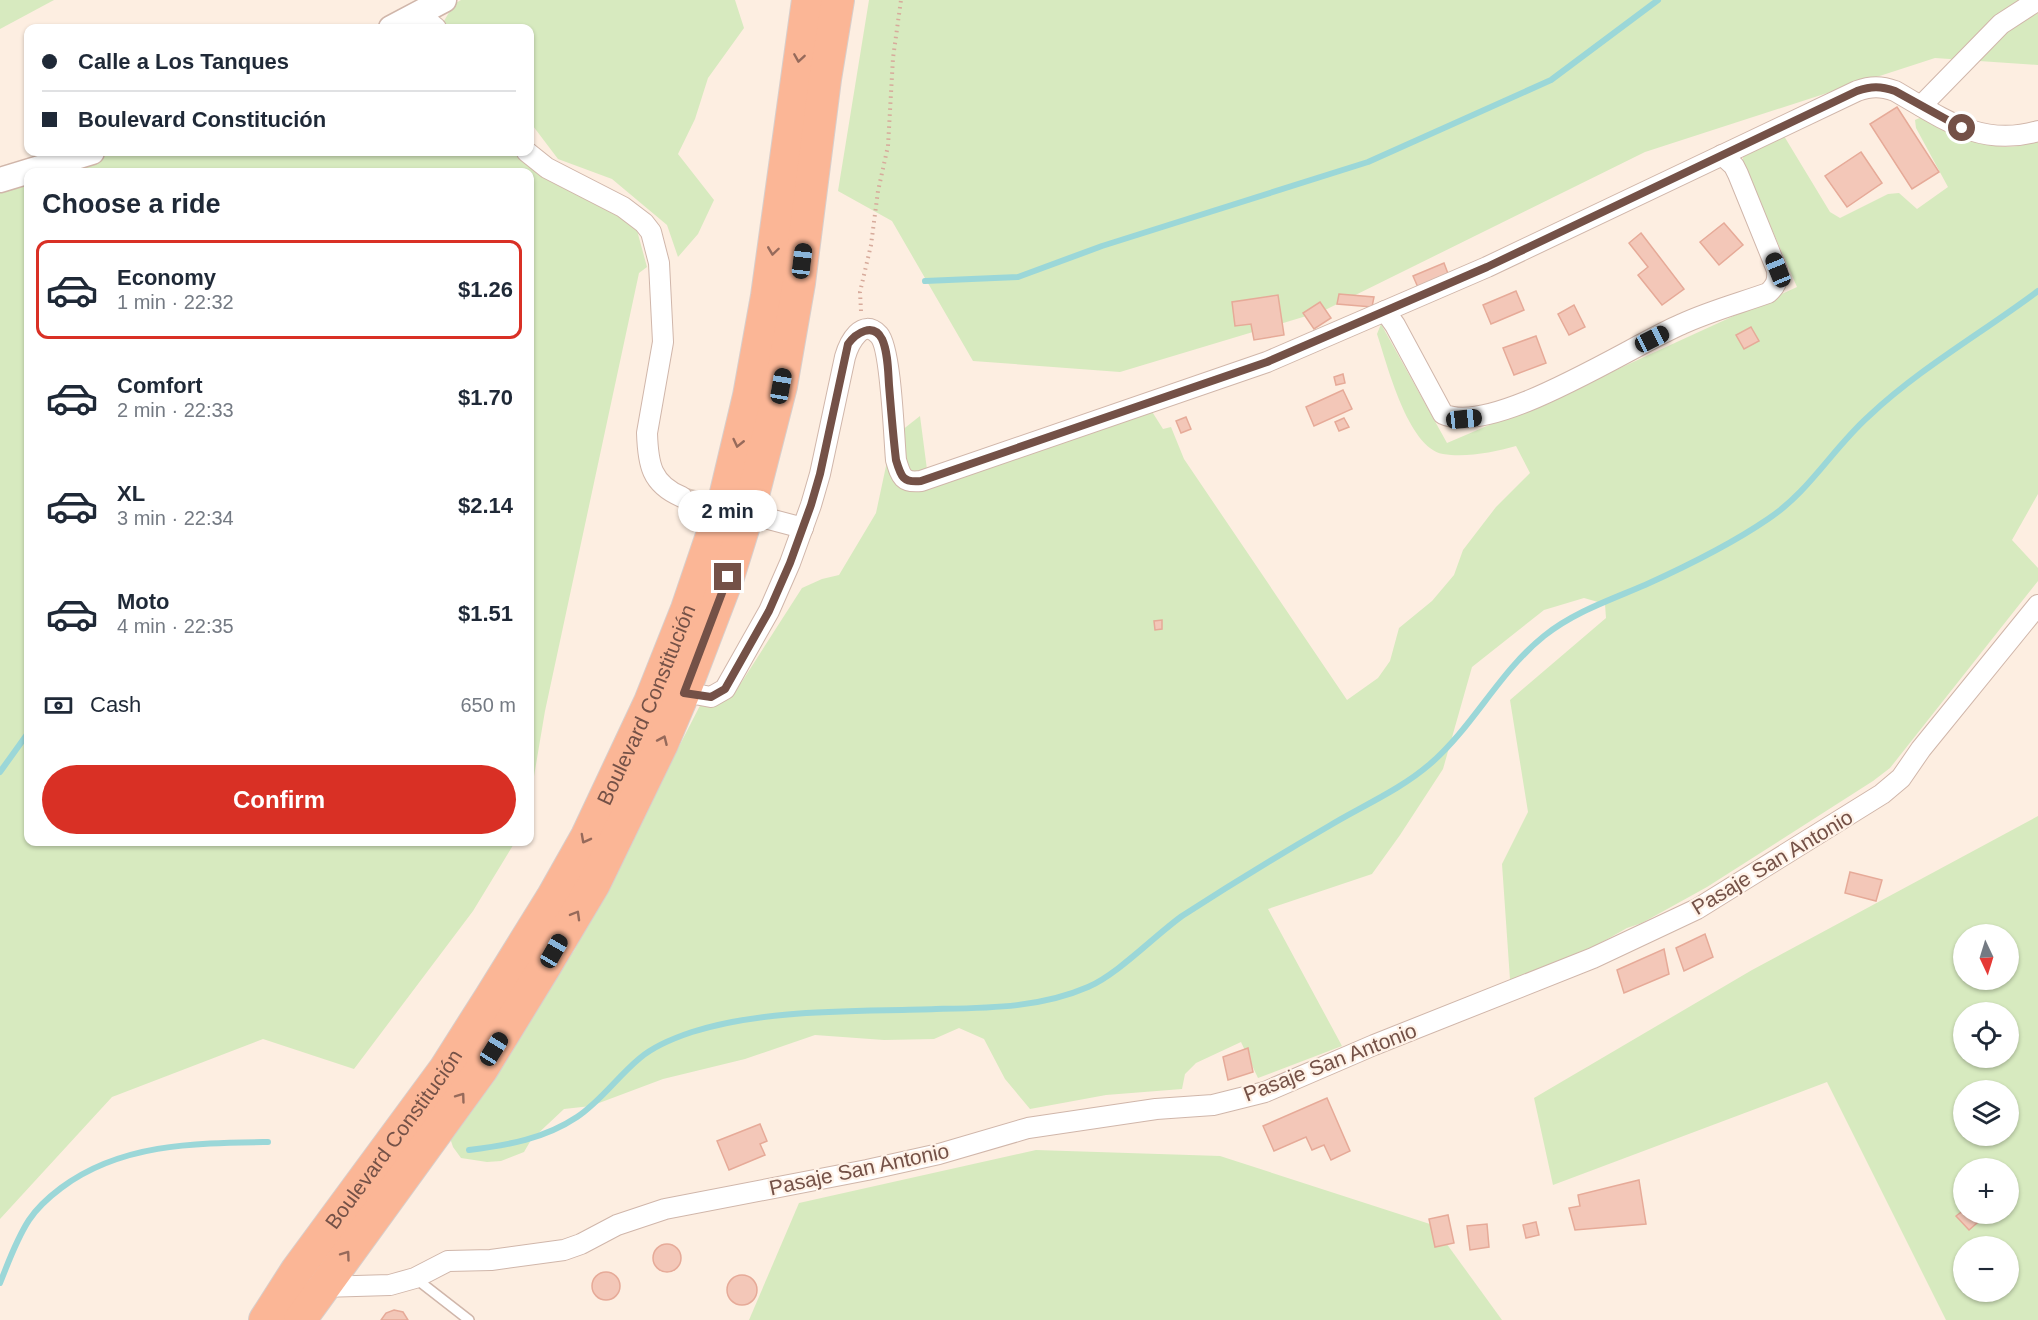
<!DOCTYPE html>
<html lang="en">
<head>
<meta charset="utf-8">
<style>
  :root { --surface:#fff; --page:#f6f6f7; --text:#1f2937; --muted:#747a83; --line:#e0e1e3; --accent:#d93025 }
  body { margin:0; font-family:Helvetica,sans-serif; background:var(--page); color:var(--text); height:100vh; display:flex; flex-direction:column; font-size:22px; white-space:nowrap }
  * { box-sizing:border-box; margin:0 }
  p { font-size:20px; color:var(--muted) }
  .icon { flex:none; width:33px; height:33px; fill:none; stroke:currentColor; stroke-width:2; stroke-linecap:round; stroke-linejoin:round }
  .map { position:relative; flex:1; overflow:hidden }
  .sheet { position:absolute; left:24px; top:168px; width:510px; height:678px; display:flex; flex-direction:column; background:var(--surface); border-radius:12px; box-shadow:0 2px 4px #0004 }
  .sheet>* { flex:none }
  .top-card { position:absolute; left:24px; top:24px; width:510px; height:132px; border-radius:12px; box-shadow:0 2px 4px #0004; display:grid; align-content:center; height:132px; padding:0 18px; background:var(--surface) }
  .needle { width:39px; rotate:176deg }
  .controls { position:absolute; left:1953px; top:924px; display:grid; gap:12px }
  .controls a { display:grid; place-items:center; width:66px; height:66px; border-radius:50%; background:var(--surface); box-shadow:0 2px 4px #0004; font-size:30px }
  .end { position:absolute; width:27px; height:27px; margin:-14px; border:8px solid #745147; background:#fff; box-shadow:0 0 0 3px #fff }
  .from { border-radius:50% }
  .bubble { position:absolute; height:42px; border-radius:21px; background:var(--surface); box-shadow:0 2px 4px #0004; font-size:20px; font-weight:700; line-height:42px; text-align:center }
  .car { position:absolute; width:18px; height:36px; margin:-18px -9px; border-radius:8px; box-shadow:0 0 4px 2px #0007; background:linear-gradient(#222 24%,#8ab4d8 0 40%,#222 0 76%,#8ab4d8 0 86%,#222 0) }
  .top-card b { display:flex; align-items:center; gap:21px; height:57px; font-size:22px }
  .top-card b+b { border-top:2px solid var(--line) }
  .top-card i { width:15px; height:15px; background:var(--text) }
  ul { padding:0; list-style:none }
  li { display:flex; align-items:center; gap:18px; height:99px; margin:0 12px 9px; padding:0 6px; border:3px solid transparent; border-radius:12px }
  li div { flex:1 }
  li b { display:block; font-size:22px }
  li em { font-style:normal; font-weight:700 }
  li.on { border-color:var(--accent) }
  li>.icon { width:54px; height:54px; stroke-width:1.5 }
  h2 { padding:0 18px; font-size:27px; line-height:72px }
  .pay { display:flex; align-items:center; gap:15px; height:66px; padding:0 18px; font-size:22px }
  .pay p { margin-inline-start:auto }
  .cta { display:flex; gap:12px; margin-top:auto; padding:12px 18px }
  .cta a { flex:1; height:69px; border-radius:36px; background:var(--accent); color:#fff; font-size:24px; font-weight:700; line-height:69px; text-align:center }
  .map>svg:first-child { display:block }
  .green { fill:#d7eabf; fill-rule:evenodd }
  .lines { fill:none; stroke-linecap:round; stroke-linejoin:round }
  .stream { stroke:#9bd7d8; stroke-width:6 }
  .building { fill:#f3c7b8; stroke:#e6aa98; stroke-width:1.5 }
  .minor-tunnel { stroke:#dbc7ba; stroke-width:20; stroke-dasharray:20 10; stroke-linecap:butt }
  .service-casing { stroke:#d0b6aa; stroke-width:12 }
  .minor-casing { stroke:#d0b6aa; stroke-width:22 }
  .tertiary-casing { stroke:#d0b6aa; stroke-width:27 }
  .trunk-casing { stroke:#d8cecb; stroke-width:34 }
  .path { stroke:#d7aa9b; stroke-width:4; stroke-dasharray:1.5 4.5; stroke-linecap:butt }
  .service { stroke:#fff; stroke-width:9 }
  .minor { stroke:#fff; stroke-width:20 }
  .tertiary { stroke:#fff; stroke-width:24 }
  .trunk { stroke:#fbb696; stroke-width:32 }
  .oneway { stroke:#966a5b }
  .route { stroke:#745147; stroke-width:8 }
  .labels { text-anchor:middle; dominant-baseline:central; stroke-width:4.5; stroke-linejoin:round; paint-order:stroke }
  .street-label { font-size:21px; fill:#745147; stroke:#fff2e7 }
</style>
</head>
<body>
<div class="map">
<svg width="2038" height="1320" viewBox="0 0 2038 1320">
  <rect width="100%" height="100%" fill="#fdeee1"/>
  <g class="green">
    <path d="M 0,0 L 54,0 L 0,29 Z"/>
    <path d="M 461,0 L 735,0 L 744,28 L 708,78 L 695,119 L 678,154 L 714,200 L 698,234 L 678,257 L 667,225 L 612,179 L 558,159 L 530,122 L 530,28 L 455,28 L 441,26 L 454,4 Z"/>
    <path d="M 869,0 L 2038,0 L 2038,65 L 1935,58 L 1645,152 L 1323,311 L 1120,372 L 973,361 L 892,221 L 838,191 Z"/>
    <path d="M 1924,116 C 1961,134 1996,159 2038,140 L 2038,494 L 2012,540 L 2038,568 L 2038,581 L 1890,768 L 1873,781 L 1707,887 L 1642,923 L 1627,928 L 1511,994 L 1502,864 L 1528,812 L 1510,700 L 1606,618 L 1605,604 L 1584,598 L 1544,610 L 1472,667 L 1443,769 L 1400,835 L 1372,874 L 1268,909 L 1342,1046 L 1258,1078 L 1241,1042 L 1196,1063 L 1185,1074 L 1182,1089 L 1106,1095 L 1030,1109 L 1005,1079 L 984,1039 L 959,1028 L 934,1039 L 884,1040 L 815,1035 L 745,1059 L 663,1079 L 591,1106 L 564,1109 L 531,1140 L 524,1152 L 501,1161 L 487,1162 L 461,1158 L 453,1147 L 450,1138 L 488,1056 L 574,951 L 709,688 L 741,683 L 802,588 L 822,579 L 839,575 L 876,513 L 892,438 L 920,416 L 929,485 L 1151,410 L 1163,429 L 1171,427 L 1184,459 L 1347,700 L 1378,678 L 1390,661 L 1399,628 L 1432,601 L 1454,575 L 1463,550 L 1496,507 L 1530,473 L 1516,446 C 1494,452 1466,458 1443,454 C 1408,448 1387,364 1377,334 L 1381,324 L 1447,443 L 1583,385 L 1797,287 L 1742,161 L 1744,155 L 1784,136 L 1830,212 L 1840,218 L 1888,194 L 1899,193 L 1917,209 L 1948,187 L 1916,128 L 1915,120 Z"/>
    <path d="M 114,152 L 515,152 L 519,157 L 635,223 L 647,267 L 639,273 L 545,711 L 530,800 L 530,172 L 50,172 Z"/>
    <path d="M 28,180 L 28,842 L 515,842 L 473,911 L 354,1069 L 263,1039 L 112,1097 L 0,1219 L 0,189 Z"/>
    <path d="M 2038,816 L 2038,1320 L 1946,1320 L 1827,1082 L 1553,1185 L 1534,1098 L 1752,970 ZM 1964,934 L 2008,934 L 2008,980 L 1964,980 ZM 1964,1012 L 2008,1012 L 2008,1058 L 1964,1058 ZM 1964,1090 L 2008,1090 L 2008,1136 L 1964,1136 ZM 1964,1168 L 2008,1168 L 2008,1214 L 1964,1214 ZM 1964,1246 L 2008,1246 L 2008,1292 L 1964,1292 Z"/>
    <path d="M 1036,1150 L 1220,1156 L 1433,1225 L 1502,1320 L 749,1320 L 799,1203 Z"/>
  </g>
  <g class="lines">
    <g class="stream">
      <path d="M 925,281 L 1018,277 L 1102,246 L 1368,162 L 1551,80 L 1658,0"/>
      <path d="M 0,772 L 28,733"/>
      <path d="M 469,1150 C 508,1145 544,1139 577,1117 C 601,1101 617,1077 640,1058 C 654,1046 674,1038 692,1032 C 768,1008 857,1012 936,1009 C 988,1008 1040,1008 1088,987 C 1118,974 1153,937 1182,916 C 1230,885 1279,855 1329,826 C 1362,806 1400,790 1430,764 C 1473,727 1499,672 1544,636 C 1574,612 1610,600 1645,585 C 1687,566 1730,545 1768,519 C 1809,492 1833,448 1869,416 C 1920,368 1982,333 2038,291"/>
      <path d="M 0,1283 C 9,1261 16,1240 29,1220 C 37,1208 49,1197 61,1188 C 121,1143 196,1143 268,1142"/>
    </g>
  </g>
  <g class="building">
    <path d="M 1897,107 L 1939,172 L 1912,189 L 1870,124 Z"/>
    <path d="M 1861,152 L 1882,183 L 1847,207 L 1825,176 Z"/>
    <path d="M 1724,223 L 1743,245 L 1719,265 L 1700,242 Z"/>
    <path d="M 1641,233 L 1684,289 L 1662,305 L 1638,275 L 1648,267 L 1629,243 Z"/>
    <path d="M 1444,263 L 1450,279 L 1420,292 L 1413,276 Z"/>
    <path d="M 1516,291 L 1524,310 L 1491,324 L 1483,305 Z"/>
    <path d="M 1339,294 L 1374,297 L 1372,307 L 1337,304 Z"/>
    <path d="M 1278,295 L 1284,335 L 1254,340 L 1251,324 L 1235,326 L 1232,302 Z"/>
    <path d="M 1320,302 L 1331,318 L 1314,329 L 1303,313 Z"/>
    <path d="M 1574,305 L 1585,327 L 1569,335 L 1558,314 Z"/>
    <path d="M 1751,327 L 1759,341 L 1744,349 L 1736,335 Z"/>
    <path d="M 1536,336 L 1546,363 L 1514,375 L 1503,348 Z"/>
    <path d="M 1343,374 L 1345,383 L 1336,385 L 1334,377 Z"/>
    <path d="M 1343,390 L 1352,409 L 1314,426 L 1306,407 Z"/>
    <path d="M 1186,417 L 1191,429 L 1181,433 L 1176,421 Z"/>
    <path d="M 1344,418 L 1349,427 L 1339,431 L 1335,422 Z"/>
    <path d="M 1162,620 L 1162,629 L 1155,630 L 1154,621 Z"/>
    <path d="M 1850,872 L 1882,880 L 1876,901 L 1845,893 Z"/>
    <path d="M 1705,934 L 1713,957 L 1684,971 L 1676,948 Z"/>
    <path d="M 1664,949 L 1669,974 L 1624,993 L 1617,970 Z"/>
    <path d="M 1248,1048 L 1253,1072 L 1228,1080 L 1223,1057 Z"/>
    <path d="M 1327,1098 L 1350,1151 L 1331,1160 L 1324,1145 L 1312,1150 L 1306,1137 L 1274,1151 L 1263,1126 Z"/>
    <path d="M 760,1124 L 767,1141 L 760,1144 L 765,1155 L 729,1170 L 717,1141 Z"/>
    <path d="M 1639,1180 L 1646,1224 L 1575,1230 L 1569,1208 L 1580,1206 L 1578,1195 Z"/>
    <path d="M 1964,1210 L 1964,1214 L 1983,1214 L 1985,1216 L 1969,1230 L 1956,1216 Z"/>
    <path d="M 1448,1215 L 1454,1243 L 1435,1247 L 1429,1219 Z"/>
    <path d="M 1536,1222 L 1539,1235 L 1526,1238 L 1523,1225 Z"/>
    <path d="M 1487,1224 L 1489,1247 L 1470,1250 L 1467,1226 Z"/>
    <circle cx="667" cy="1258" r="14"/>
    <circle cx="606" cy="1286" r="14"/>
    <circle cx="742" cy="1290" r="15"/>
    <path d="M 394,1310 L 403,1312 L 408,1320 L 381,1320 L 386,1313 Z"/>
  </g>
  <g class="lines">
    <path class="minor-tunnel" d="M 682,497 L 731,509"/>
    <g class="service-casing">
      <path id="service" d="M 415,1278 L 469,1320"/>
    </g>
    <g class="minor-casing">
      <g id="minor">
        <path d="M 419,14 L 436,28"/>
        <path d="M 1921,106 L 2001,24 L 2038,0"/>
        <path d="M 527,152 L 547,168 L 623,207 L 644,223 L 651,232 L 659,263 L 663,342 L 647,433 C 648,464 651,484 682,497"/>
        <path d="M 1385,311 L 1395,325 L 1443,414 C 1493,437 1632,345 1682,324 C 1710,311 1740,303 1768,293 C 1776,286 1778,281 1777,270 L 1738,174 L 1734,166 L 1722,155"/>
        <path d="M 769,519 L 803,528"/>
        <path d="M 684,692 L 711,697 L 725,689 L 769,611 L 790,563 L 811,505 L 820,474 L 845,357 C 849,343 862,317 879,335 C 891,348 894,438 896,460 C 901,477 903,483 921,481 L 1267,362 L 1487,267 L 1857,91 C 1871,86 1881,86 1895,91 C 1942,118 1981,148 2038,131"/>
        <path d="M 322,1287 L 390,1285 L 415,1278 L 448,1261 L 491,1260 L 564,1250 L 581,1244 L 617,1225 L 665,1209 L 867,1170 L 939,1154 L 1028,1128 L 1156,1109 L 1213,1105 L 1265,1092 L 1374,1045 L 1593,958 L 1697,909 L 1882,794 L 1901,778 L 1921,749 L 2038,605"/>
      </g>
    </g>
    <g class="tertiary-casing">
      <g id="tertiary">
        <path d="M 391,28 L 444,0"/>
        <path d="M 0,180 L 92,152"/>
      </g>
    </g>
    <g class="trunk-casing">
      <g id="trunk">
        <path id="s1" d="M 265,1320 L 297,1270 L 445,1069 L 490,998 L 552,898 L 587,836 L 650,702 L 687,609 L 725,497 L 749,396 L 767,296 L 808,0"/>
        <path d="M 300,1320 L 482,1069 L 544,968 L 594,884 L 662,744 L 684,692 L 728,577 L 751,503 L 781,386 L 799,283 L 825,79 L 838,0"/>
      </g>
    </g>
    <path class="path" d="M 861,311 L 860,292 L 871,245 L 878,191 L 888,146 L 893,58 L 901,0"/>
    <use href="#service" class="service"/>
    <use href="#minor" class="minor"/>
    <use href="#tertiary" class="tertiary"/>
    <use href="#trunk" class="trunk"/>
  </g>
  <defs><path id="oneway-chevron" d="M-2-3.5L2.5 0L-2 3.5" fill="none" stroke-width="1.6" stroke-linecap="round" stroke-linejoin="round" transform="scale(1.5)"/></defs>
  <g class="oneway">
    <use href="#oneway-chevron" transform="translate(799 58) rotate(99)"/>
    <use href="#oneway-chevron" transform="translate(773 251) rotate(98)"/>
    <use href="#oneway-chevron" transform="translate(738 443) rotate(103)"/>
    <use href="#oneway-chevron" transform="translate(663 740) rotate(-66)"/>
    <use href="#oneway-chevron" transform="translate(585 839) rotate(118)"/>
    <use href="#oneway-chevron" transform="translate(576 915) rotate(-60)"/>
    <use href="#oneway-chevron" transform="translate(461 1097) rotate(-54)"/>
    <use href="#oneway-chevron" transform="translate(346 1255) rotate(-54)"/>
  </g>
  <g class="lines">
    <path class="route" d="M 728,577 L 684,693 L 711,697 L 725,689 L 769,611 L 790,563 L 811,505 L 820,474 L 848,344 C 856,333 873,322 882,339 C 888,352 888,370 889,385 C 891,410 893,435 896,460 C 901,477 903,483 921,481 L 1267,362 L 1487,267 L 1857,91 C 1871,86 1881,86 1895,91 L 1962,128"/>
  </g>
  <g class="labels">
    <g class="street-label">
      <text stroke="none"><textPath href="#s1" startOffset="726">Boulevard Constitución</textPath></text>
      <text transform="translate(1772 862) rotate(-31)">Pasaje San Antonio</text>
      <text transform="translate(1330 1062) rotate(-21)">Pasaje San Antonio</text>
      <text stroke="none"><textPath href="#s1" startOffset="222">Boulevard Constitución</textPath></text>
      <text transform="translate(859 1169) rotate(-12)">Pasaje San Antonio</text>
    </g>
  </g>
</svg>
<div class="controls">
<a><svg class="needle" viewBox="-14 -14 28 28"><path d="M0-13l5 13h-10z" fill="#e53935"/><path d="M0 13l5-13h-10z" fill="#747a83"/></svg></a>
<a><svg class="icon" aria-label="locate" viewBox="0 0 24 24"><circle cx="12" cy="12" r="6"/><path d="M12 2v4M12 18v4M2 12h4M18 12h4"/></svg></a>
<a><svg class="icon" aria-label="layers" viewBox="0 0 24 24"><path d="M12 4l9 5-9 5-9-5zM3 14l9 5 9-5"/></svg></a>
<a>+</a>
<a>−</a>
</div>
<i class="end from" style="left:1962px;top:128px"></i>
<i class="end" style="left:728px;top:577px"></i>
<div class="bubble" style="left:678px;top:490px;width:99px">2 min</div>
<i class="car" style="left:802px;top:261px;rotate:7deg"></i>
<i class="car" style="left:1778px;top:270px;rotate:338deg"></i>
<i class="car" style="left:1652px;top:339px;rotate:63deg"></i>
<i class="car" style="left:781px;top:386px;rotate:10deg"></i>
<i class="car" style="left:1464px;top:419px;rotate:84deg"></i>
<i class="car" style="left:554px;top:951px;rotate:30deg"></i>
<i class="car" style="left:494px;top:1049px;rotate:32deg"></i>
<div class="top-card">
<b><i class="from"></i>Calle a Los Tanques</b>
<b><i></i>Boulevard Constitución</b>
</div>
<section class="sheet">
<h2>Choose a ride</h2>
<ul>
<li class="on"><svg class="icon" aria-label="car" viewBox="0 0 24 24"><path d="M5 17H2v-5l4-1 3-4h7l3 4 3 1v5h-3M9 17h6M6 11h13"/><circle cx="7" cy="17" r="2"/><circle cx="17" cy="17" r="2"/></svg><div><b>Economy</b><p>1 min · 22:32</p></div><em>$1.26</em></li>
<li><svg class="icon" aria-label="car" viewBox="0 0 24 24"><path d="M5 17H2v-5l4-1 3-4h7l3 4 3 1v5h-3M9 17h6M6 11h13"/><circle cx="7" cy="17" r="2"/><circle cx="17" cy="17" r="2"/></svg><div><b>Comfort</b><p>2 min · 22:33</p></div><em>$1.70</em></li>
<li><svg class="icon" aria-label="car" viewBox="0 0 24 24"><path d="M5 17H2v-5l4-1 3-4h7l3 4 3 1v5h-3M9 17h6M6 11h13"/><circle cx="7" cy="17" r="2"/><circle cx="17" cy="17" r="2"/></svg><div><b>XL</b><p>3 min · 22:34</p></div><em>$2.14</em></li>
<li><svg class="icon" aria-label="car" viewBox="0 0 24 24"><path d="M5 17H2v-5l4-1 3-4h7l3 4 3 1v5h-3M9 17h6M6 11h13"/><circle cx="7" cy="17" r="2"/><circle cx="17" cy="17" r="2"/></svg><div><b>Moto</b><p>4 min · 22:35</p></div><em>$1.51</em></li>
</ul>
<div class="pay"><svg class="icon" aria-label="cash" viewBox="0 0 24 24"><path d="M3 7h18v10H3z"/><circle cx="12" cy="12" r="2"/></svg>Cash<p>650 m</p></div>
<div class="cta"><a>Confirm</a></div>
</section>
</div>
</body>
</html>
